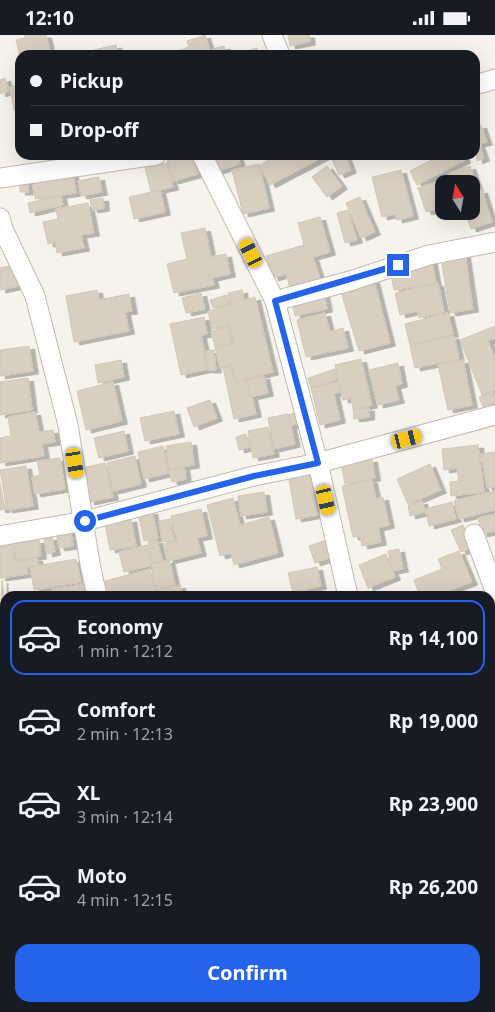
<!DOCTYPE html>
<html lang="en">
<head>
<meta charset="utf-8">
<style>
  :root { --surface:#171b24; --page:#20242c; --text:#f1f3f6; --muted:#9ea1a6; --line:#363941; --accent:#2563eb }
  body { margin:0; font-family:"Noto Sans",sans-serif; background:var(--page); color:var(--text); height:100vh; display:flex; flex-direction:column; font-size:19px; white-space:nowrap }
  * { box-sizing:border-box; margin:0 }
  p { font-size:16px; color:var(--muted) }
  .icon { flex:none; width:28px; height:28px; fill:none; stroke:currentColor; stroke-width:2; stroke-linecap:round; stroke-linejoin:round }
  .map { position:relative; flex:1; overflow:hidden }
  .side { position:absolute; left:0px; top:556px; width:495px; height:421px; display:flex; flex-direction:column; background:var(--surface); border-radius:15px 15px 0 0; box-shadow:0 5px 20px #0002 }
  .side>* { flex:none }
  .guide { position:absolute; left:15px; top:15px; width:465px; height:110px; border-radius:15px; box-shadow:0 5px 20px #0002; display:grid; align-content:center; height:110px; padding:0 15px; background:var(--surface) }
  .needle { width:32px; rotate:349deg }
  .fabs { position:absolute; left:435px; top:140px; display:grid; gap:10px }
  .fabs a { display:grid; place-items:center; width:45px; height:45px; border-radius:10px; background:var(--surface); box-shadow:0 5px 20px #0002; font-size:25px }
  .end { position:absolute; width:22px; height:22px; margin:-11px; border:6px solid #2563eb; background:#fff; box-shadow:0 0 0 2px #fff }
  .from { border-radius:50% }
  .car { position:absolute; width:15px; height:30px; margin:-15px -8px; border-radius:6px; box-shadow:0 0 4px 1px #0007; background:linear-gradient(#f5c518 24%,#345 0 40%,#f5c518 0 76%,#345 0 86%,#f5c518 0) }
  .guide b { display:flex; align-items:center; gap:18px; height:48px; font-size:19px }
  .guide b+b { border-top:1px solid var(--line) }
  .guide i { width:12px; height:12px; background:var(--text) }
  ul { padding:9px 0 0; list-style:none }
  li { display:flex; align-items:center; gap:15px; height:75px; margin:0 10px 8px; padding:0 5px; border:2px solid transparent; border-radius:15px }
  li div { flex:1 }
  li b { display:block; font-size:19px }
  li em { font-style:normal; font-weight:700 }
  li.selected { border-color:var(--accent) }
  li>.icon { width:45px; height:45px; stroke-width:1.5 }
  .primary-button { display:flex; gap:10px; margin-top:auto; padding:10px 15px }
  .primary-button a { flex:1; height:58px; border-radius:15px; background:var(--accent); color:#fff; font-size:20px; font-weight:700; line-height:58px; text-align:center }
  .status { display:flex; justify-content:space-between; align-items:center; height:35px; padding:0 25px; background:var(--surface); direction:ltr }
  .status svg { height:14px; fill:currentColor }
  .map>svg:first-child { display:block }
  .building { fill:#d8cfc1; stroke:#d3c7b4; filter:url(#shadow) }
  .lines { fill:none; stroke-linecap:round; stroke-linejoin:round }
  .minor-casing { stroke:#c2bbae; stroke-width:21 }
  .tertiary-casing { stroke:#c2bbae; stroke-width:26 }
  .minor { stroke:#fff; stroke-width:19 }
  .tertiary { stroke:#fff; stroke-width:24 }
  .route { stroke:#2563eb; stroke-width:6 }
</style>
</head>
<body>
<div class="status"><b>12:10</b><svg viewBox="0 0 49 12"><path d="M0 12V9h3v3zM5 12V6h3v6zM10 12V3h3v9zM15 12V0h3v12zM26 1h20v11H26zM47 4h2v5h-2z"/></svg></div>
<div class="map">
<svg width="495" height="977" viewBox="0 0 495 977">
  <defs>
    <filter id="shadow"><feDropShadow dx="5.5" dy="3" stdDeviation="0" flood-color="#0004"/></filter>
  </defs>
  <rect width="100%" height="100%" fill="#f6f3ec"/>
  <g class="building">
    <path d="M 24,0 L 46,0 L 51,20 L 20,22 L 16,5 L 25,3 Z"/>
    <path d="M 205,0 L 210,15 L 224,11 L 227,20 L 165,20 L 189,12 L 187,6 Z"/>
    <path d="M 288,0 L 309,0 L 310,7 L 290,11 Z"/>
    <path d="M 116,10 L 118,20 L 86,20 L 85,17 Z"/>
    <path d="M 257,13 L 259,20 L 244,20 L 243,17 Z"/>
    <path d="M 5,43 L 9,56 L 0,59 L 0,45 Z"/>
    <path d="M 20,50 L 20,74 L 14,75 L 10,52 Z"/>
    <path d="M 481,90 L 487,107 L 479,109 L 484,123 L 477,126 L 475,92 Z"/>
    <path d="M 186,120 L 192,120 L 198,139 L 173,146 L 167,126 Z"/>
    <path d="M 208,120 L 237,120 L 240,129 L 214,137 Z"/>
    <path d="M 276,120 L 327,120 L 270,150 L 259,131 Z"/>
    <path d="M 330,120 L 345,120 L 351,135 L 339,140 Z"/>
    <path d="M 441,120 L 463,120 L 465,125 L 417,150 L 410,136 Z"/>
    <path d="M 167,128 L 173,152 L 151,157 L 145,132 Z"/>
    <path d="M 259,129 L 269,173 L 243,179 L 232,135 Z"/>
    <path d="M 327,131 L 342,151 L 327,162 L 312,142 Z"/>
    <path d="M 470,131 L 478,154 L 471,156 L 471,149 L 454,149 L 450,138 Z"/>
    <path d="M 72,134 L 76,158 L 35,164 L 31,140 Z"/>
    <path d="M 401,135 L 413,181 L 397,185 L 395,179 L 382,182 L 372,142 Z"/>
    <path d="M 99,142 L 102,157 L 81,161 L 78,146 Z"/>
    <rect x="20" y="145" width="8" height="12"/>
    <path d="M 444,145 L 444,172 L 426,177 L 418,153 Z"/>
    <path d="M 160,155 L 165,177 L 134,184 L 129,162 Z"/>
    <path d="M 482,155 L 492,187 L 471,194 L 465,176 L 471,176 L 471,158 Z"/>
    <path d="M 61,161 L 63,170 L 30,178 L 28,168 Z"/>
    <path d="M 360,162 L 375,197 L 361,203 L 346,168 Z"/>
    <path d="M 103,163 L 104,173 L 92,175 L 90,165 Z"/>
    <path d="M 88,168 L 94,198 L 81,200 L 84,213 L 57,218 L 55,207 L 48,209 L 43,187 L 58,184 L 56,174 Z"/>
    <path d="M 348,175 L 357,205 L 345,208 L 337,178 Z"/>
    <path d="M 320,182 L 330,217 L 313,222 L 320,244 L 290,253 L 286,239 L 273,243 L 266,221 L 304,210 L 298,188 Z"/>
    <path d="M 205,193 L 211,222 L 226,219 L 230,239 L 212,243 L 214,250 L 174,258 L 167,229 L 187,224 L 181,198 Z"/>
    <path d="M 465,219 L 473,274 L 450,278 L 442,229 L 447,228 L 446,222 Z"/>
    <path d="M 431,222 L 436,248 L 394,255 L 391,240 L 416,235 L 415,225 Z"/>
    <path d="M 14,230 L 19,251 L 0,255 L 0,233 Z"/>
    <path d="M 374,245 L 390,308 L 359,316 L 340,254 Z"/>
    <path d="M 438,248 L 444,277 L 419,283 L 417,276 L 400,280 L 395,258 Z"/>
    <path d="M 97,255 L 99,265 L 129,259 L 132,276 L 125,277 L 129,296 L 74,307 L 66,261 Z"/>
    <path d="M 242,255 L 244,265 L 255,262 L 273,337 L 236,346 L 232,329 L 220,333 L 215,312 L 234,308 L 229,290 L 212,294 L 208,276 L 231,270 L 228,258 Z"/>
    <path d="M 201,258 L 205,274 L 186,278 L 182,263 Z"/>
    <path d="M 324,258 L 327,274 L 295,281 L 292,265 Z"/>
    <path d="M 227,260 L 229,269 L 213,273 L 210,265 Z"/>
    <path d="M 325,278 L 330,297 L 343,293 L 348,313 L 306,322 L 297,285 Z"/>
    <path d="M 448,278 L 453,299 L 410,310 L 405,289 Z"/>
    <path d="M 204,282 L 207,299 L 201,300 L 208,334 L 181,340 L 170,289 Z"/>
    <path d="M 495,291 L 495,303 L 488,306 L 495,324 L 495,355 L 482,360 L 460,305 Z"/>
    <path d="M 228,292 L 232,308 L 215,312 L 211,296 Z"/>
    <path d="M 454,301 L 459,324 L 415,333 L 410,311 Z"/>
    <path d="M 29,311 L 33,336 L 0,341 L 0,315 Z"/>
    <path d="M 214,315 L 216,335 L 207,335 L 205,316 Z"/>
    <path d="M 361,324 L 372,370 L 353,374 L 351,363 L 343,365 L 335,330 Z"/>
    <path d="M 121,325 L 124,342 L 98,348 L 95,330 Z"/>
    <path d="M 463,325 L 472,370 L 448,375 L 438,330 Z"/>
    <path d="M 398,328 L 402,349 L 395,351 L 399,365 L 378,370 L 369,335 Z"/>
    <path d="M 231,331 L 235,348 L 248,344 L 256,379 L 234,384 L 223,333 Z"/>
    <path d="M 335,334 L 338,344 L 311,353 L 308,343 Z"/>
    <path d="M 264,341 L 268,358 L 251,362 L 247,345 Z"/>
    <path d="M 28,343 L 32,375 L 0,380 L 0,347 Z"/>
    <path d="M 113,347 L 122,386 L 86,395 L 77,356 Z"/>
    <path d="M 338,347 L 340,357 L 334,359 L 340,385 L 320,390 L 311,353 Z"/>
    <path d="M 493,357 L 495,368 L 483,372 L 479,362 Z"/>
    <path d="M 210,365 L 217,383 L 194,392 L 187,373 Z"/>
    <path d="M 369,373 L 369,382 L 354,384 L 353,374 Z"/>
    <path d="M 174,376 L 179,399 L 145,406 L 140,383 Z"/>
    <path d="M 35,377 L 39,397 L 53,395 L 55,407 L 42,409 L 44,421 L 0,428 L 0,403 L 11,401 L 8,382 Z"/>
    <path d="M 300,377 L 302,387 L 290,391 L 287,380 Z"/>
    <path d="M 288,379 L 295,409 L 274,414 L 268,383 Z"/>
    <path d="M 268,392 L 274,419 L 253,423 L 248,396 Z"/>
    <path d="M 124,396 L 128,416 L 99,423 L 94,403 Z"/>
    <path d="M 246,399 L 250,412 L 239,415 L 236,402 Z"/>
    <path d="M 191,407 L 194,430 L 169,434 L 166,411 Z"/>
    <path d="M 478,410 L 484,457 L 451,461 L 450,447 L 459,446 L 457,433 L 444,435 L 442,414 Z"/>
    <path d="M 163,411 L 169,438 L 144,444 L 138,417 Z"/>
    <path d="M 495,417 L 495,452 L 487,453 L 481,419 Z"/>
    <path d="M 135,421 L 141,449 L 113,456 L 107,428 Z"/>
    <path d="M 60,423 L 65,454 L 35,459 L 32,442 L 40,440 L 37,426 Z"/>
    <path d="M 372,424 L 375,443 L 345,449 L 341,429 Z"/>
    <path d="M 105,428 L 113,462 L 89,467 L 82,433 Z"/>
    <path d="M 430,429 L 441,455 L 408,469 L 397,444 Z"/>
    <path d="M 26,431 L 33,471 L 7,475 L 0,435 Z"/>
    <path d="M 184,432 L 186,444 L 172,447 L 169,436 Z"/>
    <path d="M 310,436 L 318,480 L 296,484 L 288,439 Z"/>
    <path d="M 372,445 L 376,464 L 383,462 L 389,490 L 378,493 L 381,507 L 362,511 L 360,501 L 353,502 L 342,451 Z"/>
    <path d="M 0,448 L 5,474 L 0,475 Z"/>
    <path d="M 495,456 L 495,475 L 459,484 L 454,466 Z"/>
    <path d="M 264,457 L 267,477 L 241,481 L 238,461 Z"/>
    <path d="M 233,463 L 240,490 L 269,482 L 278,518 L 234,530 L 231,518 L 220,521 L 207,470 Z"/>
    <path d="M 422,466 L 425,477 L 410,481 L 408,470 Z"/>
    <path d="M 452,467 L 456,484 L 429,491 L 425,474 Z"/>
    <path d="M 201,474 L 207,501 L 197,503 L 201,518 L 168,526 L 164,509 L 177,506 L 171,481 Z"/>
    <path d="M 152,476 L 158,503 L 144,506 L 138,478 Z"/>
    <path d="M 495,479 L 495,496 L 482,499 L 478,483 Z"/>
    <path d="M 131,484 L 136,511 L 110,515 L 105,488 Z"/>
    <path d="M 170,484 L 174,506 L 162,507 L 159,486 Z"/>
    <path d="M 463,490 L 473,512 L 461,517 L 451,495 Z"/>
    <path d="M 70,493 L 73,511 L 59,513 L 56,496 Z"/>
    <path d="M 52,502 L 55,517 L 47,519 L 44,503 Z"/>
    <path d="M 39,505 L 41,521 L 16,525 L 14,509 Z"/>
    <path d="M 157,505 L 162,525 L 152,527 L 148,507 Z"/>
    <path d="M 327,505 L 332,522 L 315,528 L 309,511 Z"/>
    <path d="M 12,507 L 15,527 L 37,523 L 38,530 L 27,532 L 28,539 L 0,543 L 0,509 Z"/>
    <path d="M 147,510 L 152,530 L 124,537 L 119,517 Z"/>
    <path d="M 399,514 L 403,534 L 393,536 L 388,516 Z"/>
    <path d="M 459,516 L 472,547 L 435,561 L 420,561 L 414,545 L 442,534 L 438,524 Z"/>
    <path d="M 386,519 L 395,542 L 368,553 L 359,530 Z"/>
    <path d="M 76,524 L 81,547 L 34,555 L 30,532 Z"/>
    <path d="M 169,525 L 175,550 L 156,554 L 151,529 Z"/>
    <path d="M 317,532 L 321,551 L 293,558 L 288,538 Z"/>
    <path d="M 150,534 L 156,558 L 140,561 L 136,559 L 109,561 L 105,546 Z"/>
    <path d="M 2,545 L 5,568 L 5,591 L 0,592 Z"/>
    <path d="M 83,549 L 85,561 L 53,561 L 52,554 Z"/>
    <path d="M 180,550 L 182,561 L 158,561 L 157,555 Z"/>
    <path d="M 5,596 L 5,622 L 0,623 L 0,597 Z"/>
    <path d="M 5,623 L 5,653 L 4,653 L 0,624 Z"/>
    <path d="M 495,701 L 495,733 L 490,734 L 490,703 Z"/>
    <path d="M 2,714 L 5,727 L 5,746 L 0,747 L 0,715 Z"/>
    <path d="M 490,752 L 495,765 L 495,771 L 490,772 Z"/>
    <path d="M 495,776 L 495,801 L 490,803 L 490,778 Z"/>
    <path d="M 5,824 L 5,854 L 0,854 L 0,825 Z"/>
    <path d="M 495,825 L 495,845 L 490,847 L 490,827 Z"/>
    <path d="M 5,883 L 5,898 L 0,899 L 0,884 Z"/>
  </g>
  <g class="lines">
    <g class="minor-casing">
      <g id="minor">
        <path d="M 272,0 L 280,20"/>
        <path d="M 475,50 L 495,44"/>
        <path d="M 202,120 L 275,266 L 318,428 L 348,561"/>
        <path d="M 0,143 L 156,120"/>
        <path d="M 0,183 L 3,194 L 35,261 L 68,390 L 90,529 L 97,561"/>
        <path d="M 275,266 L 350,246 L 429,220 L 495,207"/>
        <path d="M 474,499 L 495,556"/>
        <path d="M 0,501 L 85,486 L 254,441 L 318,428 L 495,380"/>
        <path d="M 0,677 L 5,675"/>
        <path d="M 490,885 L 495,893"/>
      </g>
    </g>
    <g class="tertiary-casing">
      <g id="tertiary">
        <path d="M 490,970 L 495,965"/>
        <path d="M 232,972 L 232,977"/>
        <path d="M 38,977 L 46,972"/>
      </g>
    </g>
    <use href="#minor" class="minor"/>
    <use href="#tertiary" class="tertiary"/>
  </g>
  <g class="lines">
    <path class="route" d="M 85,486 L 254,441 L 318,428 L 275,266 L 398,230"/>
  </g>
</svg>
<div class="fabs">
<a><svg class="needle" viewBox="-14 -14 28 28"><path d="M0-13l5 13h-10z" fill="#e53935"/><path d="M0 13l5-13h-10z" fill="#9ea1a6"/></svg></a>
</div>
<i class="end from" style="left:85px;top:486px"></i>
<i class="end" style="left:398px;top:230px"></i>
<i class="car" style="left:251px;top:218px;rotate:333deg"></i>
<i class="car" style="left:407px;top:404px;rotate:76deg"></i>
<i class="car" style="left:75px;top:428px;rotate:170deg"></i>
<i class="car" style="left:326px;top:465px;rotate:167deg"></i>
<div class="guide">
<b><i class="from"></i>Pickup</b>
<b><i></i>Drop-off</b>
</div>
<section class="side">
<ul>
<li class="selected"><svg class="icon" aria-label="car" viewBox="0 0 24 24"><path d="M5 17H2v-5l4-1 3-4h7l3 4 3 1v5h-3M9 17h6M6 11h13"/><circle cx="7" cy="17" r="2"/><circle cx="17" cy="17" r="2"/></svg><div><b>Economy</b><p>1 min · 12:12</p></div><em>Rp 14,100</em></li>
<li><svg class="icon" aria-label="car" viewBox="0 0 24 24"><path d="M5 17H2v-5l4-1 3-4h7l3 4 3 1v5h-3M9 17h6M6 11h13"/><circle cx="7" cy="17" r="2"/><circle cx="17" cy="17" r="2"/></svg><div><b>Comfort</b><p>2 min · 12:13</p></div><em>Rp 19,000</em></li>
<li><svg class="icon" aria-label="car" viewBox="0 0 24 24"><path d="M5 17H2v-5l4-1 3-4h7l3 4 3 1v5h-3M9 17h6M6 11h13"/><circle cx="7" cy="17" r="2"/><circle cx="17" cy="17" r="2"/></svg><div><b>XL</b><p>3 min · 12:14</p></div><em>Rp 23,900</em></li>
<li><svg class="icon" aria-label="car" viewBox="0 0 24 24"><path d="M5 17H2v-5l4-1 3-4h7l3 4 3 1v5h-3M9 17h6M6 11h13"/><circle cx="7" cy="17" r="2"/><circle cx="17" cy="17" r="2"/></svg><div><b>Moto</b><p>4 min · 12:15</p></div><em>Rp 26,200</em></li>
</ul>
<div class="primary-button"><a>Confirm</a></div>
</section>
</div>
</body>
</html>
